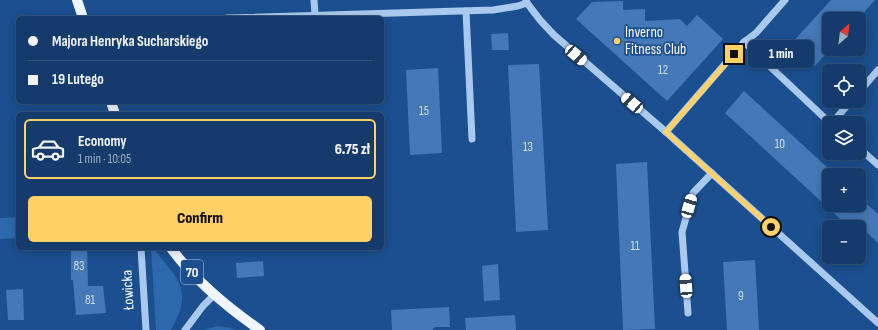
<!DOCTYPE html>
<html lang="en">
<head>
<meta charset="utf-8">
<style>
  :root { --surface:#143b6b; --page:#1d4271; --text:#f1f3f6; --muted:#9dadc1; --line:#33557e; --accent:#ffd166 }
  body { margin:0; font-family:"Sofia Sans Condensed",sans-serif; background:var(--page); color:var(--text); height:100vh; display:flex; flex-direction:column; font-size:15px; white-space:nowrap }
  * { box-sizing:border-box; margin:0 }
  p { font-size:13px; color:var(--muted) }
  .icon { flex:none; width:22px; height:22px; fill:none; stroke:currentColor; stroke-width:2; stroke-linecap:round; stroke-linejoin:round }
  .map { position:relative; flex:1; overflow:hidden }
  .details { position:absolute; left:16px; top:112px; width:368px; height:138px; display:flex; flex-direction:column; background:var(--surface); border-radius:6px; box-shadow:0 2px 10px #0003,0 0 0 1px var(--line) }
  .details>* { flex:none }
  .guide { position:absolute; left:16px; top:16px; width:368px; height:88px; border-radius:6px; box-shadow:0 2px 10px #0003,0 0 0 1px var(--line); display:grid; align-content:center; height:88px; padding:0 12px; background:var(--surface) }
  .needle { width:26px; rotate:28deg }
  .controls { position:absolute; left:822px; top:12px; display:grid; gap:8px }
  .controls a { display:grid; place-items:center; width:44px; height:44px; border-radius:6px; background:var(--surface); box-shadow:0 2px 10px #0003,0 0 0 1px var(--line); font-size:20px }
  .end { position:absolute; width:18px; height:18px; margin:-9px; border:5px solid #ffd166; background:#111; box-shadow:0 0 0 2px #111 }
  .from { border-radius:50% }
  .bubble { position:absolute; height:28px; border-radius:6px; background:var(--surface); box-shadow:0 2px 10px #0003,0 0 0 1px var(--line); font-size:13px; font-weight:800; line-height:28px; text-align:center }
  .car { position:absolute; width:12px; height:24px; margin:-12px -6px; border-radius:5px; box-shadow:0 0 3px 1px #0007; background:linear-gradient(#fff 24%,#345 0 40%,#fff 0 76%,#345 0 86%,#fff 0) }
  .guide b { display:flex; align-items:center; gap:14px; height:38px; font-size:15px }
  .guide b+b { border-top:1px solid var(--line) }
  .guide i { width:10px; height:10px; background:var(--text) }
  ul { padding:7px 0 0; list-style:none }
  li { display:flex; align-items:center; gap:12px; height:60px; margin:0 8px 6px; padding:0 4px; border:2px solid transparent; border-radius:6px }
  li div { flex:1 }
  li b { display:block; font-size:15px }
  li em { font-style:normal; font-weight:800 }
  li.active { border-color:var(--accent) }
  li>.icon { width:36px; height:36px; stroke-width:1.5 }
  .action { display:flex; gap:8px; margin-top:auto; padding:8px 12px }
  .action a { flex:1; height:46px; border-radius:6px; background:var(--accent); color:#111; font-size:16px; font-weight:800; line-height:46px; text-align:center }
  .map>svg:first-child { display:block }
  .green { fill:#2e69ad }
  .building { fill:#4478b7 }
  .lines { fill:none; stroke-linecap:round; stroke-linejoin:round }
  .minor { stroke:#a9c9ee; stroke-width:7 }
  .major { stroke:#f0f6ff; stroke-width:10 }
  .route { stroke:#ffd166; stroke-width:5 }
  .poi-dot { fill:#ffd166; stroke:#1b4f8f; stroke-width:1.5 }
  .labels { text-anchor:middle; dominant-baseline:central; stroke-width:3.5; stroke-linejoin:round; paint-order:stroke }
  .number-label { font-size:13px; fill:#d0dded }
  .shield { fill:#1b4f8f; stroke:#bbcadd; stroke-width:1 }
  .shield-label { font-size:14px; font-weight:bold; fill:#fff }
  .poi-label { font-size:15px; fill:#fff; stroke:#1b4f8f; text-anchor:start }
  .street-label { font-size:15px; fill:#fff; stroke:#1b4f8f }
</style>
</head>
<body>
<div class="map">
<svg width="878" height="330" viewBox="0 0 878 330">
  <rect width="100%" height="100%" fill="#1b4f8f"/>
  <g class="green">
    <path d="M 18,217 L 18,238 L 0,239 L 0,218 Z"/>
    <path d="M 151,248 L 153,248 C 178,280 194,289 171,330 L 156,330 Z"/>
    <path d="M 217,326 L 226,327 L 236,330 L 204,330 Z"/>
  </g>
  <g class="building">
    <path d="M 831,0 L 875,0 L 858,19 L 829,19 L 829,50 L 815,66 L 791,44 Z"/>
    <path d="M 623,1 L 623,10 L 645,9 L 645,21 L 680,19 L 687,26 L 697,15 L 723,39 L 667,101 L 576,19 L 592,2 Z"/>
    <path d="M 508,33 L 509,50 L 492,50 L 491,34 Z"/>
    <path d="M 539,64 L 548,230 L 516,232 L 508,65 Z"/>
    <path d="M 438,68 L 442,153 L 410,155 L 406,70 Z"/>
    <path d="M 744,91 L 829,169 L 829,205 L 868,205 L 878,214 L 878,243 L 861,227 L 849,227 L 725,113 Z"/>
    <path d="M 647,162 L 655,329 L 623,330 L 616,164 Z"/>
    <path d="M 71,248 L 87,248 L 88,286 L 103,286 L 106,313 L 76,315 L 73,280 L 71,280 Z"/>
    <path d="M 755,260 L 759,330 L 727,330 L 723,262 Z"/>
    <path d="M 263,261 L 264,276 L 237,278 L 236,263 Z"/>
    <path d="M 498,264 L 500,300 L 484,301 L 482,266 Z"/>
    <path d="M 23,289 L 24,320 L 8,320 L 6,290 Z"/>
    <path d="M 449,307 L 450,327 L 435,327 L 432,330 L 392,330 L 391,310 Z"/>
    <path d="M 515,315 L 516,330 L 466,330 L 465,318 Z"/>
  </g>
  <g class="lines">
    <g class="minor">
      <path d="M 314,0 L 315,15"/>
      <path d="M 526,0 L 527,3 L 540,20 L 554,35 L 666,132 L 878,323"/>
      <path d="M 466,11 L 472,139"/>
      <path d="M 227,18 L 493,10 L 518,6 L 527,3"/>
      <path d="M 744,42 L 830,123"/>
      <path d="M 859,92 L 878,70"/>
      <path d="M 832,123 L 851,101"/>
      <path d="M 666,132 L 744,42 L 756,33 L 785,0"/>
      <path d="M 859,148 L 878,165"/>
      <path d="M 141,248 L 146,330"/>
      <path d="M 688,313 L 682,232 L 693,193 L 712,173"/>
      <path d="M 185,330 L 203,306 L 214,295"/>
    </g>
    <g class="major">
      <path d="M 77,0 L 83,18"/>
      <path d="M 111,102 L 115,114"/>
      <path d="M 171,248 C 195,281 227,307 260,330"/>
    </g>
  </g>
  <g class="lines">
    <path class="route" d="M 734,54 L 666,132 L 771,227"/>
  </g>
  <circle class="poi-dot" cx="617" cy="41" r="4"/>
  <g class="labels">
    <g class="number-label">
      <text x="663" y="70">12</text>
      <text x="424" y="111">15</text>
      <text x="780" y="144">10</text>
      <text x="528" y="147">13</text>
      <text x="635" y="246">11</text>
      <text x="79" y="266">83</text>
      <text x="741" y="296">9</text>
      <text x="90" y="300">81</text>
    </g>
    <rect class="shield" x="181" y="260" width="22" height="24" rx="3"/>
    <g class="shield-label">
      <text x="192" y="272">70</text>
    </g>
    <g class="poi-label">
      <text x="625" y="32">Inverno<tspan x="625" dy="17">Fitness Club</tspan></text>
    </g>
    <g class="street-label">
      <text transform="translate(128 290) rotate(-93)">Łowicka</text>
    </g>
  </g>
</svg>
<div class="controls">
<a><svg class="needle" viewBox="-14 -14 28 28"><path d="M0-13l5 13h-10z" fill="#e53935"/><path d="M0 13l5-13h-10z" fill="#9dadc1"/></svg></a>
<a><svg class="icon" aria-label="locate" viewBox="0 0 24 24"><circle cx="12" cy="12" r="6"/><path d="M12 2v4M12 18v4M2 12h4M18 12h4"/></svg></a>
<a><svg class="icon" aria-label="layers" viewBox="0 0 24 24"><path d="M12 4l9 5-9 5-9-5zM3 14l9 5 9-5"/></svg></a>
<a>+</a>
<a>−</a>
</div>
<i class="end from" style="left:771px;top:227px"></i>
<i class="end" style="left:734px;top:54px"></i>
<div class="bubble" style="left:748px;top:40px;width:66px">1 min</div>
<i class="car" style="left:576px;top:55px;rotate:131deg"></i>
<i class="car" style="left:632px;top:103px;rotate:311deg"></i>
<i class="car" style="left:689px;top:206px;rotate:16deg"></i>
<i class="car" style="left:686px;top:286px;rotate:356deg"></i>
<div class="guide">
<b><i class="from"></i>Majora Henryka Sucharskiego</b>
<b><i></i>19 Lutego</b>
</div>
<section class="details">
<ul>
<li class="active"><svg class="icon" aria-label="car" viewBox="0 0 24 24"><path d="M5 17H2v-5l4-1 3-4h7l3 4 3 1v5h-3M9 17h6M6 11h13"/><circle cx="7" cy="17" r="2"/><circle cx="17" cy="17" r="2"/></svg><div><b>Economy</b><p>1 min · 10:05</p></div><em>6.75 zł</em></li>
</ul>
<div class="action"><a>Confirm</a></div>
</section>
</div>
</body>
</html>
